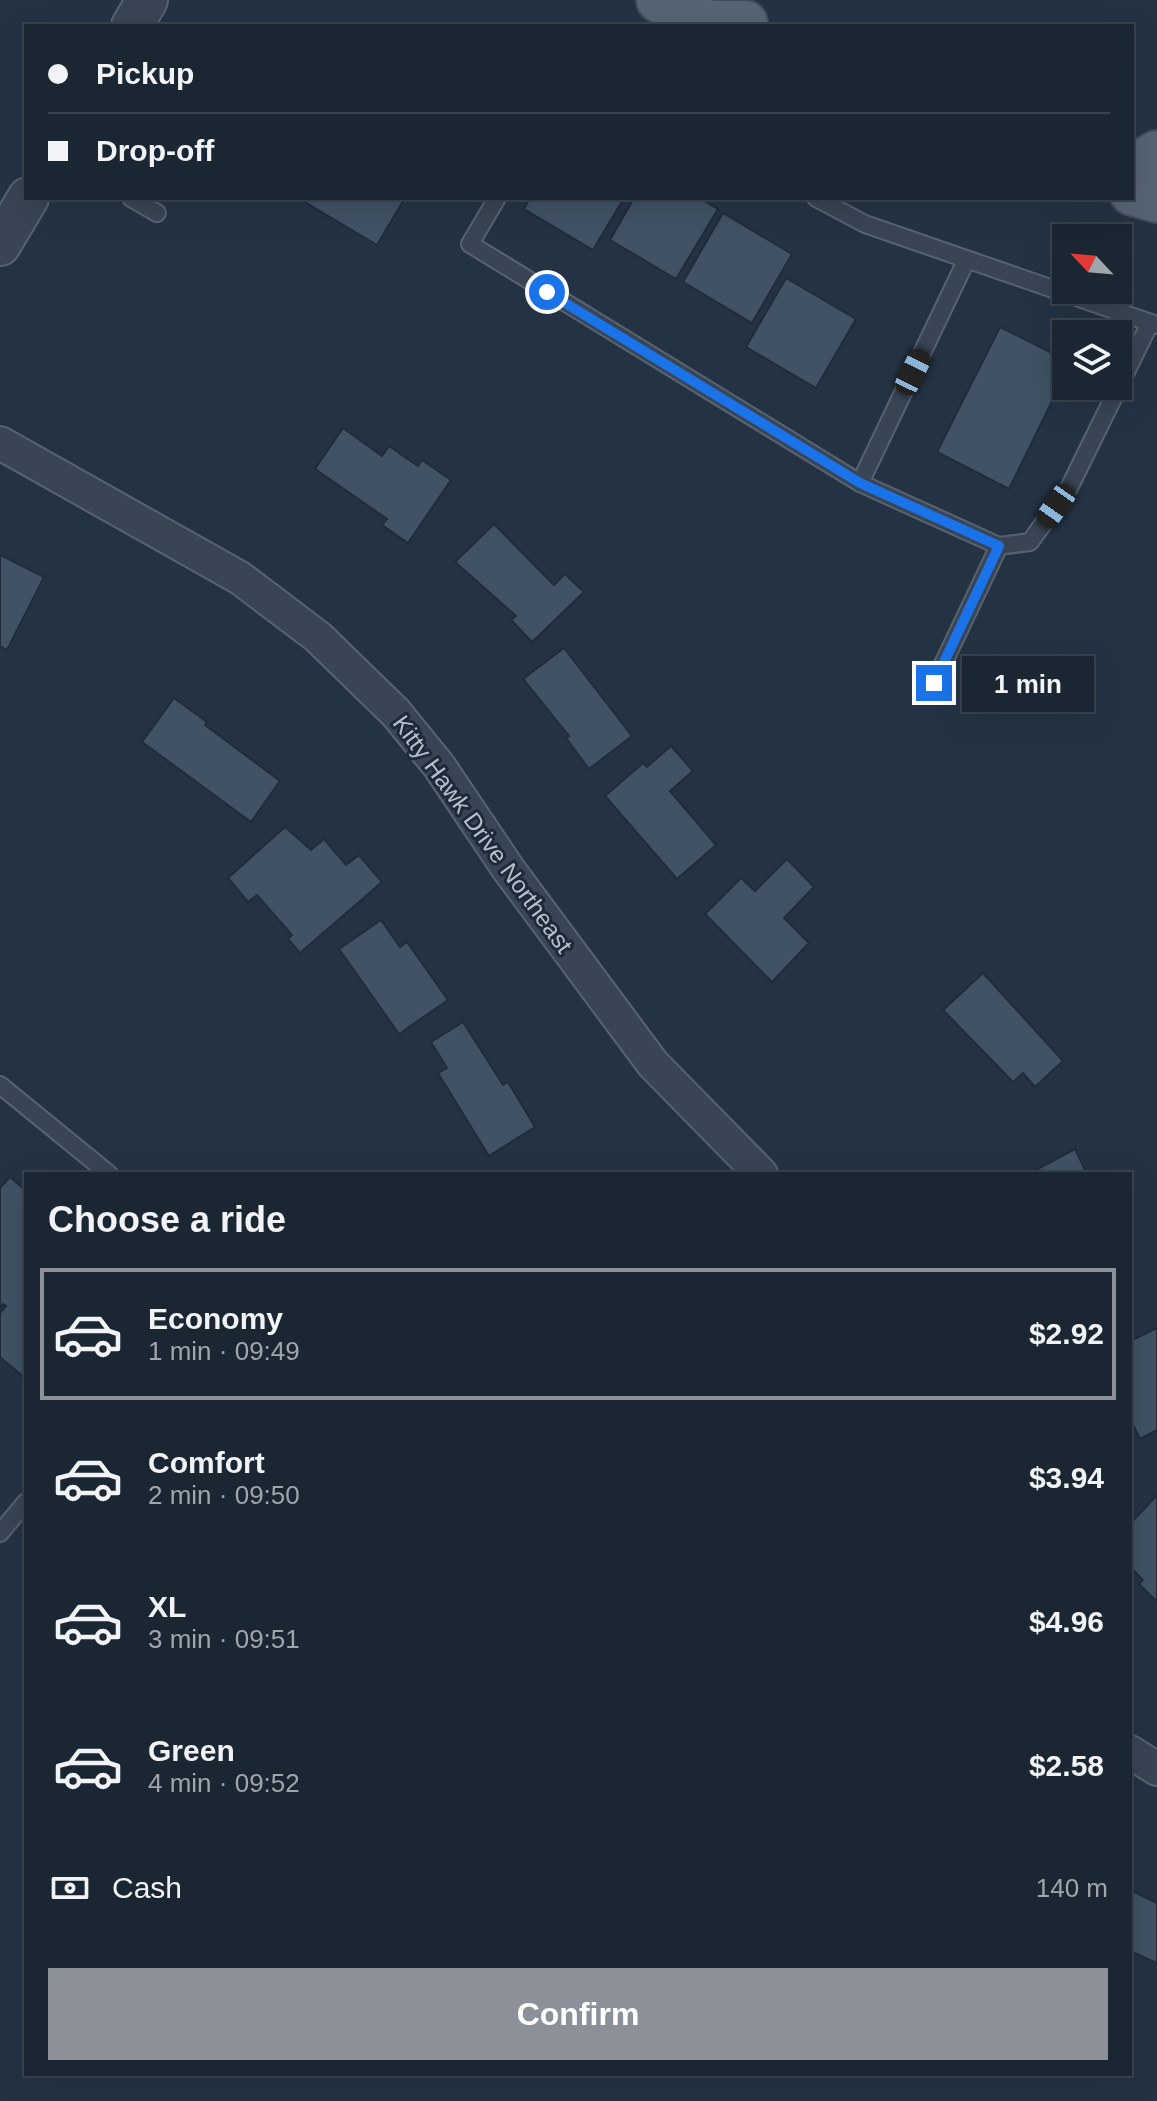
<!DOCTYPE html>
<html lang="en">
<head>
<meta charset="utf-8">
<style>
  :root { --surface:#1b2633; --page:#242e3b; --text:#f1f3f6; --muted:#a0a5ac; --line:#39434e; --accent:#8c9099 }
  body { margin:0; font-family:Arial,sans-serif; background:var(--page); color:var(--text); height:100vh; display:flex; flex-direction:column; font-size:30px; white-space:nowrap }
  * { box-sizing:border-box; margin:0 }
  p { font-size:26px; color:var(--muted) }
  .icon { flex:none; width:44px; height:44px; fill:none; stroke:currentColor; stroke-width:2; stroke-linecap:round; stroke-linejoin:round }
  .map { position:relative; flex:1; overflow:hidden }
  .sheet { position:absolute; left:24px; top:1172px; width:1108px; height:904px; display:flex; flex-direction:column; background:var(--surface); border-radius:0px; box-shadow:0 8px 32px #0002,0 0 0 2px var(--line) }
  .sheet>* { flex:none }
  .guide { position:absolute; left:24px; top:24px; width:1110px; height:176px; border-radius:0px; box-shadow:0 8px 32px #0002,0 0 0 2px var(--line); display:grid; align-content:center; height:176px; padding:0 24px; background:var(--surface) }
  .needle { width:52px; rotate:296deg }
  .tools { position:absolute; left:1052px; top:224px; display:grid; gap:16px }
  .tools a { display:grid; place-items:center; width:80px; height:80px; border-radius:0px; background:var(--surface); box-shadow:0 8px 32px #0002,0 0 0 2px var(--line); font-size:40px }
  .end { position:absolute; width:36px; height:36px; margin:-18px; border:10px solid #1a73e8; background:#fff; box-shadow:0 0 0 4px #fff }
  .from { border-radius:50% }
  .bubble { position:absolute; height:56px; border-radius:0px; background:var(--surface); box-shadow:0 8px 32px #0002,0 0 0 2px var(--line); font-size:26px; font-weight:700; line-height:56px; text-align:center }
  .car { position:absolute; width:24px; height:48px; margin:-24px -12px; border-radius:10px; box-shadow:0 0 6px 2px #0007; background:linear-gradient(#222 24%,#8ab4d8 0 40%,#222 0 76%,#8ab4d8 0 86%,#222 0) }
  .guide b { display:flex; align-items:center; gap:28px; height:76px; font-size:30px }
  .guide b+b { border-top:2px solid var(--line) }
  .guide i { width:20px; height:20px; background:var(--text) }
  ul { padding:0; list-style:none }
  li { display:flex; align-items:center; gap:24px; height:132px; margin:0 16px 12px; padding:0 8px; border:4px solid transparent; border-radius:0px }
  li div { flex:1 }
  li b { display:block; font-size:30px }
  li em { font-style:normal; font-weight:700 }
  li.active { border-color:var(--accent) }
  li>.icon { width:72px; height:72px; stroke-width:1.5 }
  h2 { padding:0 24px; font-size:36px; line-height:96px }
  .pay { display:flex; align-items:center; gap:20px; height:88px; padding:0 24px; font-size:30px }
  .pay p { margin-inline-start:auto }
  .cta { display:flex; gap:16px; margin-top:auto; padding:16px 24px }
  .cta a { flex:1; height:92px; border-radius:0px; background:var(--accent); color:#fff; font-size:32px; font-weight:700; line-height:92px; text-align:center }
  .map>svg:first-child { display:block }
  .building { fill:#405264; stroke:#202c3b; stroke-width:2 }
  .lines { fill:none; stroke-linecap:round; stroke-linejoin:round }
  .service-casing { stroke:#586371; stroke-width:20 }
  .minor-casing { stroke:#586371; stroke-width:36 }
  .tertiary-casing { stroke:#586371; stroke-width:44 }
  .primary-casing { stroke:#434e5d; stroke-width:48 }
  .service { stroke:#394554; stroke-width:16 }
  .minor { stroke:#394554; stroke-width:32 }
  .tertiary { stroke:#394554; stroke-width:40 }
  .primary { stroke:#576474; stroke-width:44 }
  .route { stroke:#1a73e8; stroke-width:10 }
  .labels { text-anchor:middle; dominant-baseline:central; stroke-width:6; stroke-linejoin:round; paint-order:stroke }
  .street-label { font-size:24px; fill:#b7c0cd; stroke:#1e2a39 }
</style>
</head>
<body>
<div class="map">
<svg width="1157" height="2101" viewBox="0 0 1157 2101">
  <rect width="100%" height="100%" fill="#243344"/>
  <g class="building">
    <path d="M 298,198 L 405,198 L 377,245 Z"/>
    <path d="M 530,198 L 624,198 L 593,250 L 524,209 Z"/>
    <path d="M 634,198 L 699,198 L 718,209 L 676,279 L 610,240 Z"/>
    <path d="M 723,213 L 792,254 L 752,323 L 683,282 Z"/>
    <path d="M 786,278 L 856,319 L 816,388 L 746,347 Z"/>
    <path d="M 1000,327 L 1066,360 L 1066,373 L 1009,489 L 937,452 Z"/>
    <path d="M 343,428 L 382,456 L 389,446 L 418,466 L 422,460 L 451,480 L 408,543 L 382,525 L 387,519 L 315,469 Z"/>
    <path d="M 494,524 L 554,585 L 565,574 L 584,592 L 532,642 L 511,620 L 516,616 L 455,562 Z"/>
    <path d="M 0,555 L 44,577 L 7,650 L 0,646 Z"/>
    <path d="M 564,648 L 632,736 L 589,769 L 566,738 L 569,736 L 523,679 Z"/>
    <path d="M 174,698 L 207,722 L 205,725 L 280,781 L 251,822 L 142,742 Z"/>
    <path d="M 671,746 L 693,771 L 670,791 L 716,845 L 677,879 L 605,796 L 643,763 L 647,767 Z"/>
    <path d="M 285,827 L 311,850 L 324,839 L 346,865 L 359,855 L 382,882 L 300,953 L 288,939 L 292,935 L 257,895 L 248,902 L 228,878 Z"/>
    <path d="M 787,859 L 814,887 L 784,918 L 809,943 L 772,982 L 705,914 L 741,878 L 755,891 Z"/>
    <path d="M 381,920 L 400,947 L 407,942 L 448,1000 L 399,1034 L 339,949 Z"/>
    <path d="M 983,973 L 1063,1061 L 1035,1087 L 1023,1073 L 1013,1082 L 943,1010 Z"/>
    <path d="M 463,1022 L 503,1085 L 508,1082 L 535,1127 L 489,1156 L 438,1073 L 447,1068 L 431,1042 Z"/>
    <path d="M 1075,1149 L 1087,1174 L 1034,1174 L 1032,1172 Z"/>
    <path d="M 10,1177 L 26,1191 L 26,1379 L 0,1357 L 0,1313 L 6,1306 L 3,1304 L 0,1308 L 0,1188 Z"/>
    <path d="M 1157,1328 L 1157,1430 L 1140,1439 L 1130,1419 L 1130,1341 Z"/>
    <path d="M 1157,1495 L 1157,1602 L 1139,1584 L 1143,1580 L 1130,1567 L 1130,1524 Z"/>
    <path d="M 1130,1890 L 1157,1903 L 1157,1963 L 1130,1951 Z"/>
  </g>
  <g class="lines">
    <g class="service-casing">
      <g id="service">
        <path d="M 131,198 L 157,213"/>
        <path d="M 497,198 L 470,244 L 860,483 L 999,546 L 1030,542 L 1069,488 L 1150,323"/>
        <path d="M 816,198 L 865,224 L 1157,325"/>
        <path d="M 860,483 L 966,261"/>
        <path d="M 934,683 L 999,546"/>
        <path d="M 0,1085 L 109,1174"/>
        <path d="M 0,1533 L 26,1502"/>
      </g>
    </g>
    <g class="minor-casing">
      <g id="minor">
        <path d="M 0,443 L 240,578 L 318,637 L 396,713 L 439,766 L 509,870 L 653,1064 L 761,1174"/>
        <path d="M 1130,1752 L 1157,1769"/>
      </g>
    </g>
    <g class="tertiary-casing">
      <g id="tertiary">
        <path d="M 132,26 L 147,0"/>
        <path d="M 0,245 L 28,198"/>
      </g>
    </g>
    <g class="primary-casing">
      <g id="primary">
        <path d="M 659,0 L 708,23 L 745,23"/>
        <path d="M 1132,168 L 1157,153"/>
        <path d="M 1132,193 L 1157,200"/>
      </g>
    </g>
    <use href="#service" class="service"/>
    <use href="#minor" class="minor"/>
    <use href="#tertiary" class="tertiary"/>
    <use href="#primary" class="primary"/>
  </g>
  <g class="lines">
    <path class="route" d="M 547,292 L 860,483 L 999,546 L 934,683"/>
  </g>
  <g class="labels">
    <g class="street-label">
      <text transform="translate(483 834) rotate(54)">Kitty Hawk Drive Northeast</text>
    </g>
  </g>
</svg>
<div class="tools">
<a><svg class="needle" viewBox="-14 -14 28 28"><path d="M0-13l5 13h-10z" fill="#e53935"/><path d="M0 13l5-13h-10z" fill="#a0a5ac"/></svg></a>
<a><svg class="icon" aria-label="layers" viewBox="0 0 24 24"><path d="M12 4l9 5-9 5-9-5zM3 14l9 5 9-5"/></svg></a>
</div>
<i class="end from" style="left:547px;top:292px"></i>
<i class="end" style="left:934px;top:683px"></i>
<div class="bubble" style="left:962px;top:656px;width:132px">1 min</div>
<i class="car" style="left:913px;top:372px;rotate:26deg"></i>
<i class="car" style="left:1056px;top:506px;rotate:215deg"></i>
<div class="guide">
<b><i class="from"></i>Pickup</b>
<b><i></i>Drop-off</b>
</div>
<section class="sheet">
<h2>Choose a ride</h2>
<ul>
<li class="active"><svg class="icon" aria-label="car" viewBox="0 0 24 24"><path d="M5 17H2v-5l4-1 3-4h7l3 4 3 1v5h-3M9 17h6M6 11h13"/><circle cx="7" cy="17" r="2"/><circle cx="17" cy="17" r="2"/></svg><div><b>Economy</b><p>1 min · 09:49</p></div><em>$2.92</em></li>
<li><svg class="icon" aria-label="car" viewBox="0 0 24 24"><path d="M5 17H2v-5l4-1 3-4h7l3 4 3 1v5h-3M9 17h6M6 11h13"/><circle cx="7" cy="17" r="2"/><circle cx="17" cy="17" r="2"/></svg><div><b>Comfort</b><p>2 min · 09:50</p></div><em>$3.94</em></li>
<li><svg class="icon" aria-label="car" viewBox="0 0 24 24"><path d="M5 17H2v-5l4-1 3-4h7l3 4 3 1v5h-3M9 17h6M6 11h13"/><circle cx="7" cy="17" r="2"/><circle cx="17" cy="17" r="2"/></svg><div><b>XL</b><p>3 min · 09:51</p></div><em>$4.96</em></li>
<li><svg class="icon" aria-label="car" viewBox="0 0 24 24"><path d="M5 17H2v-5l4-1 3-4h7l3 4 3 1v5h-3M9 17h6M6 11h13"/><circle cx="7" cy="17" r="2"/><circle cx="17" cy="17" r="2"/></svg><div><b>Green</b><p>4 min · 09:52</p></div><em>$2.58</em></li>
</ul>
<div class="pay"><svg class="icon" aria-label="cash" viewBox="0 0 24 24"><path d="M3 7h18v10H3z"/><circle cx="12" cy="12" r="2"/></svg>Cash<p>140 m</p></div>
<div class="cta"><a>Confirm</a></div>
</section>
</div>
</body>
</html>
